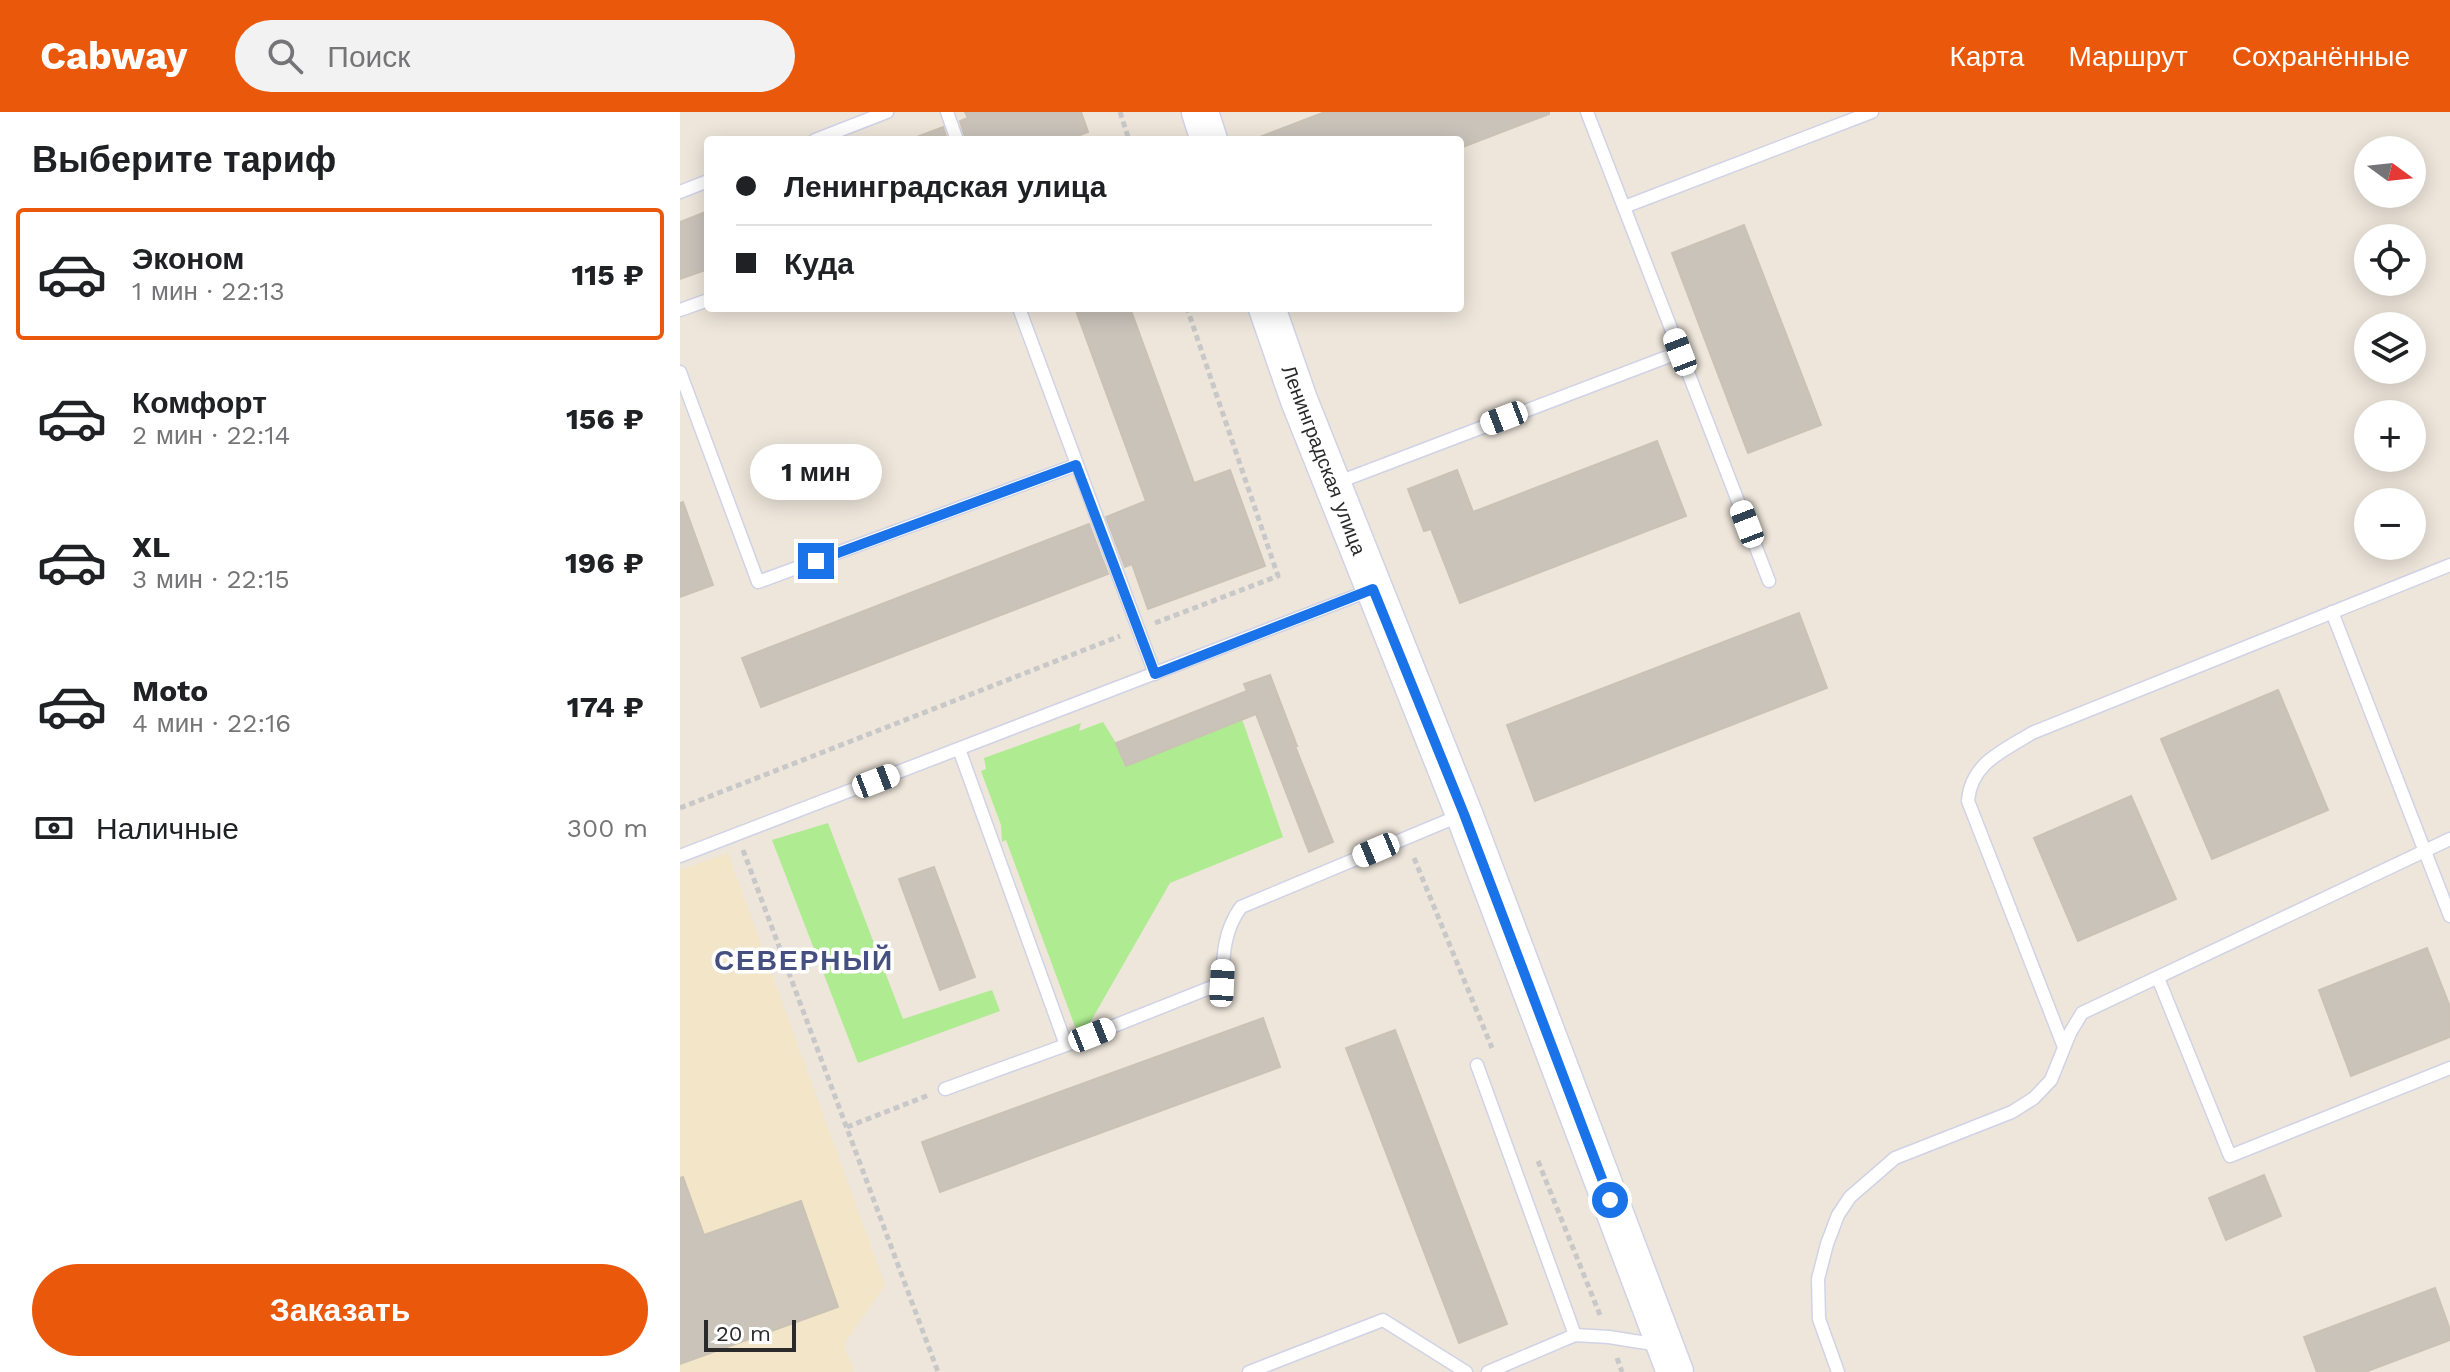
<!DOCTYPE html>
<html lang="ru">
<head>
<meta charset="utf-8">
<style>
  :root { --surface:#fff; --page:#f2f2f2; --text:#202124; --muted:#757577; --line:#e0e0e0; --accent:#ea580c }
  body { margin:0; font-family:"Work Sans",sans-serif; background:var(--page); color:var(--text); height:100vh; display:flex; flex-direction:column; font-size:30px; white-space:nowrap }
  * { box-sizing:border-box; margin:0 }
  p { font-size:26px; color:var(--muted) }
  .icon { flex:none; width:44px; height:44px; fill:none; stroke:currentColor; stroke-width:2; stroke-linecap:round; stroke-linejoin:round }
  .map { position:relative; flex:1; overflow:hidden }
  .drawer { display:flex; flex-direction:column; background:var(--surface); width:680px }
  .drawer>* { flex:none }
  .top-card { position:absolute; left:24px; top:24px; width:760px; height:176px; border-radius:8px; box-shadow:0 4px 20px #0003; display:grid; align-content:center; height:176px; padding:0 32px; background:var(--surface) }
  .needle { width:52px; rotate:105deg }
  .controls { position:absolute; left:1674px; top:24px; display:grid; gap:16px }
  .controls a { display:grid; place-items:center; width:72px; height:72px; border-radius:50%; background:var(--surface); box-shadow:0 4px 20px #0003; font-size:40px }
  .scale { position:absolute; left:24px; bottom:20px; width:92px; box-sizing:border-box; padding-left:8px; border:4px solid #2a2a2a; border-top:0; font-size:22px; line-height:28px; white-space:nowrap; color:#2a2a2a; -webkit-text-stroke:6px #fff; paint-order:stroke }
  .end { position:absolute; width:36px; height:36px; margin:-18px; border:10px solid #1a73e8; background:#fff; box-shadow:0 0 0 4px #fff }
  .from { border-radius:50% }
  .bubble { position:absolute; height:56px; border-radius:28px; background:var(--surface); box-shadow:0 4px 20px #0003; font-size:26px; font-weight:700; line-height:56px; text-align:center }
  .car { position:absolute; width:24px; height:48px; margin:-24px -12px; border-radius:10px; box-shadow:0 0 6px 2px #0007; background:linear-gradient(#fff 24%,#345 0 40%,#fff 0 76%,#345 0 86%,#fff 0) }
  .top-card b { display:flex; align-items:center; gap:28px; height:76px; font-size:30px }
  .top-card b+b { border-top:2px solid var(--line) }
  .top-card i { width:20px; height:20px; background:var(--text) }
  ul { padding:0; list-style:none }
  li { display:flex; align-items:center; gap:24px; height:132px; margin:0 16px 12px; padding:0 16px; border:4px solid transparent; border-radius:8px }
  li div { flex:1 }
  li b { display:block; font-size:30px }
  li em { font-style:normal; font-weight:700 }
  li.active { border-color:var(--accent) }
  li>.icon { width:72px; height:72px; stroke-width:1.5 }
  h2 { padding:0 32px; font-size:36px; line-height:96px }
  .pay { display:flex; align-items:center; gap:20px; height:88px; padding:0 32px; font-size:30px }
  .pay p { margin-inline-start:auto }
  .cta { display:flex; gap:16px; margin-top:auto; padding:16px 32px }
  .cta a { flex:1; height:92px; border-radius:48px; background:var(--accent); color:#fff; font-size:32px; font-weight:700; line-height:92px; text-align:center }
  header { display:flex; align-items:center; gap:48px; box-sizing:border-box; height:112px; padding:0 40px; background:var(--accent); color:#fff }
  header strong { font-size:38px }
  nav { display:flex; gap:44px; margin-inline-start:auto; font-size:28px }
  .search { width:560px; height:72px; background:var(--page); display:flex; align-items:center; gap:20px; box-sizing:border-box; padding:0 28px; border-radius:44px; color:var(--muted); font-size:30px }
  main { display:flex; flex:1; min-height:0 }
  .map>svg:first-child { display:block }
  .education { fill:#f2e5c8 }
  .green { fill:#aeeb91 }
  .building { fill:#c9c3ba; stroke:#cac2b4; stroke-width:2 }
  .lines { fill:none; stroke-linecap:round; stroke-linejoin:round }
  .lane-casing { stroke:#d0d3e5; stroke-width:15 }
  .secondary-casing { stroke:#d0d3e5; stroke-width:39 }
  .path { stroke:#c8c8c8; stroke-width:5; stroke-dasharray:6 4; stroke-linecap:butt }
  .lane { stroke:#fff; stroke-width:12 }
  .secondary { stroke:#fff; stroke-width:36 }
  .route { stroke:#1a73e8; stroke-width:10 }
  .labels { text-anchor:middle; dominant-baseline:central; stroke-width:7; stroke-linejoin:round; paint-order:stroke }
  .street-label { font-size:20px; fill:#2a2a2a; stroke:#fff }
  .district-label { font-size:28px; font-weight:bold; letter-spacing:2px; fill:#454f80; stroke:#fff }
</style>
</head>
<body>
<header>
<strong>Cabway</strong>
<div class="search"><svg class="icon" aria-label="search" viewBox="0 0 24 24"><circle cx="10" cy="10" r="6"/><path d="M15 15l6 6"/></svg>Поиск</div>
<nav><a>Карта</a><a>Маршрут</a><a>Сохранённые</a></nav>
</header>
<main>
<section class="drawer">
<h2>Выберите тариф</h2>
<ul>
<li class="active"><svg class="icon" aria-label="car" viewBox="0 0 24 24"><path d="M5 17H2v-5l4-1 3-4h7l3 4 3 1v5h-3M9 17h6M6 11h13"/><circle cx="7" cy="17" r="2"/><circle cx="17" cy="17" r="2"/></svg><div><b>Эконом</b><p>1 мин · 22:13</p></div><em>115 ₽</em></li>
<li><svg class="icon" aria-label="car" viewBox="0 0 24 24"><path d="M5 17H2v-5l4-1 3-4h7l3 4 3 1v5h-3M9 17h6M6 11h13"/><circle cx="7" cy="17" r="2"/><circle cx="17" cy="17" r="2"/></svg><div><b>Комфорт</b><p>2 мин · 22:14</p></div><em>156 ₽</em></li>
<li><svg class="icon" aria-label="car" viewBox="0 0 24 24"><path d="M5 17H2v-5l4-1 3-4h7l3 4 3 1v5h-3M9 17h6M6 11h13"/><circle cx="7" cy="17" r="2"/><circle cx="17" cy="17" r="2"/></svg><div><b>XL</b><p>3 мин · 22:15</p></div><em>196 ₽</em></li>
<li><svg class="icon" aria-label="car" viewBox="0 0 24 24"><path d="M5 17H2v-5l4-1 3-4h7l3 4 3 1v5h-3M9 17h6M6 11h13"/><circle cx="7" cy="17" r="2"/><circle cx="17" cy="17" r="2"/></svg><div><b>Moto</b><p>4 мин · 22:16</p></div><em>174 ₽</em></li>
</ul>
<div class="pay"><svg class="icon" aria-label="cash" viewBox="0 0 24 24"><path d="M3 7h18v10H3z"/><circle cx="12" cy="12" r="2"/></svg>Наличные<p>300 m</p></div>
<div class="cta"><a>Заказать</a></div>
</section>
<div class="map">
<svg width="1770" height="1260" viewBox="0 0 1770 1260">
  <rect width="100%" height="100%" fill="#eee6db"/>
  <path class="education" d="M 48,741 L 205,1173 L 164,1232 L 174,1260 L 0,1260 L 0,758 Z"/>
  <g class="green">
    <path d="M 562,607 L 603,725 L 490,771 L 400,928 L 326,728 L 322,730 L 321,713 L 301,659 L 306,657 L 304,646 L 401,611 L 399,619 L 423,610 L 436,631 Z"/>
    <path d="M 148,711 L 223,907 L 312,878 L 320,899 L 178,951 L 92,728 Z"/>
  </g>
  <g class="building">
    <path d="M 285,0 L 401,0 L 408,20 L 387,28 L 286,28 L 280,9 L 288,6 Z"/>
    <path d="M 645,0 L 869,0 L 869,2 L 780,36 L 780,28 L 578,28 L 577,26 Z"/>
    <path d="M 263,15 L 267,28 L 237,28 L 237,25 Z"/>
    <path d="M 28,99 L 28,157 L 0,167 L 0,110 Z"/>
    <path d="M 1064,113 L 1141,313 L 1068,341 L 992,141 Z"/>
    <path d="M 395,196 L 450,196 L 514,371 L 550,358 L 585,454 L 468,497 L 452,452 L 445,455 L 426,405 L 466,389 Z"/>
    <path d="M 977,329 L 1006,404 L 780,491 L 751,417 L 744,419 L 728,377 L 777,358 L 793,400 Z"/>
    <path d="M 3,390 L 33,473 L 0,485 L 0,391 Z"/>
    <path d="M 409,412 L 428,462 L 81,595 L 62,546 Z"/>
    <path d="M 1119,501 L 1147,576 L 855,689 L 827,613 Z"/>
    <path d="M 590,563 L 617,634 L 615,634 L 653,730 L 629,740 L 576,602 L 446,654 L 436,631 L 567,579 L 564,572 Z"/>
    <path d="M 1598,578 L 1648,698 L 1532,747 L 1481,627 Z"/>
    <path d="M 1451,684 L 1496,787 L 1398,829 L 1354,726 Z"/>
    <path d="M 254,755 L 295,865 L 260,878 L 219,767 Z"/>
    <path d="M 1747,836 L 1770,895 L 1770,925 L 1671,964 L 1639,878 Z"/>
    <path d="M 583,906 L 600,955 L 260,1080 L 242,1030 Z"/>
    <path d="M 715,918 L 827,1212 L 779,1231 L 666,936 Z"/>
    <path d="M 1584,1063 L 1601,1104 L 1546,1128 L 1529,1086 Z"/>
    <path d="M 3,1065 L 24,1123 L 121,1089 L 158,1195 L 0,1252 L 0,1066 Z"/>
    <path d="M 1755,1176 L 1770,1218 L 1770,1228 L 1685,1260 L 1637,1260 L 1624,1225 Z"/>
  </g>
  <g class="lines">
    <g class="lane-casing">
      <g id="lane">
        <path d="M 267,0 L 277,28"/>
        <path d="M 907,0 L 1089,469"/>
        <path d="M 135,28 L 207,0"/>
        <path d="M 0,80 L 28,69"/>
        <path d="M 944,95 L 1192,0"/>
        <path d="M 339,196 L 475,562"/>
        <path d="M 0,198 L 28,188"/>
        <path d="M 0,260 L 78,470 L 396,353"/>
        <path d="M 656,371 L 1000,240"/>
        <path d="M 1652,500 L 1770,804"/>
        <path d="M 279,637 L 386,933"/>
        <path d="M 0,744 L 691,478"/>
        <path d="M 1478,866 L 1550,1044 L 1770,956"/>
        <path d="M 1384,935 L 1288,689 C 1291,651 1323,639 1352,621 L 1770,453"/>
        <path d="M 797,953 L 895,1223"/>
        <path d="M 265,977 L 386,933 L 542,871 C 543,843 544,818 561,795 L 781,703"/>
        <path d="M 569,1260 L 703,1208 L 786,1260"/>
        <path d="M 808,1260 L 895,1223 L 929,1225 L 979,1233"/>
        <path d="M 1158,1260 L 1139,1207 L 1138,1167 L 1147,1132 L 1158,1103 L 1170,1085 L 1215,1046 L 1332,1000 L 1354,986 L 1371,968 L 1390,921 L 1402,901 L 1770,727"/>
      </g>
    </g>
    <g class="secondary-casing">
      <g id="secondary">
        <path d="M 520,0 L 529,28"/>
        <path d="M 587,196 L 619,288 L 784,702 L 995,1260"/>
      </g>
    </g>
    <g class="path">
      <path d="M 440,0 L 449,28"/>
      <path d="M 475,511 L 598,464 L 507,196"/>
      <path d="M 0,696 L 440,524"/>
      <path d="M 63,738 L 258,1260"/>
      <path d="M 734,746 L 812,936"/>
      <path d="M 167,1015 L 249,983"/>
      <path d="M 858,1049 L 920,1203"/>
      <path d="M 937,1246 L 942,1260"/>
    </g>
    <use href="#lane" class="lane"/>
    <use href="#secondary" class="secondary"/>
  </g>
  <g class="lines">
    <path class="route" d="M 136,449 L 396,353 L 475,562 L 693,477 L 784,702 L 930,1088"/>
  </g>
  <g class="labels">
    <g class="street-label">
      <text transform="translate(644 348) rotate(69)">Ленинградская улица</text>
    </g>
    <g class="district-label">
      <text x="124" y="848">СЕВЕРНЫЙ</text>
    </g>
  </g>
</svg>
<div class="controls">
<a><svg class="needle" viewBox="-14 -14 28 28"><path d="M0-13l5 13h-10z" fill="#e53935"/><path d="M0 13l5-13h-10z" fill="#757577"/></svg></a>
<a><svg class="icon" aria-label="locate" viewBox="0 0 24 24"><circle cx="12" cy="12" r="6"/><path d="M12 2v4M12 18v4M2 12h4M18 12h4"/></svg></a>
<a><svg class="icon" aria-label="layers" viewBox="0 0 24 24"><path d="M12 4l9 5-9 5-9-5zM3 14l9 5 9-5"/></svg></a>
<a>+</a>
<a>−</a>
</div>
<div class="scale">20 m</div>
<i class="end from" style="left:930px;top:1088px"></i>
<i class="end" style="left:136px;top:449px"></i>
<div class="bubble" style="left:70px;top:332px;width:132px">1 мин</div>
<i class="car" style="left:1000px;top:240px;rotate:339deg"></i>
<i class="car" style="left:824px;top:306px;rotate:249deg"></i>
<i class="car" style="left:1067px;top:412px;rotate:339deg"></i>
<i class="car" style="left:196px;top:669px;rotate:69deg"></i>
<i class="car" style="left:696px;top:738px;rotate:247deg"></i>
<i class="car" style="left:542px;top:871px;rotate:3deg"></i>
<i class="car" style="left:412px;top:923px;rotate:68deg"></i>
<div class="top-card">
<b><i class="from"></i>Ленинградская улица</b>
<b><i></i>Куда</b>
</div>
</div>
</main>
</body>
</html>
